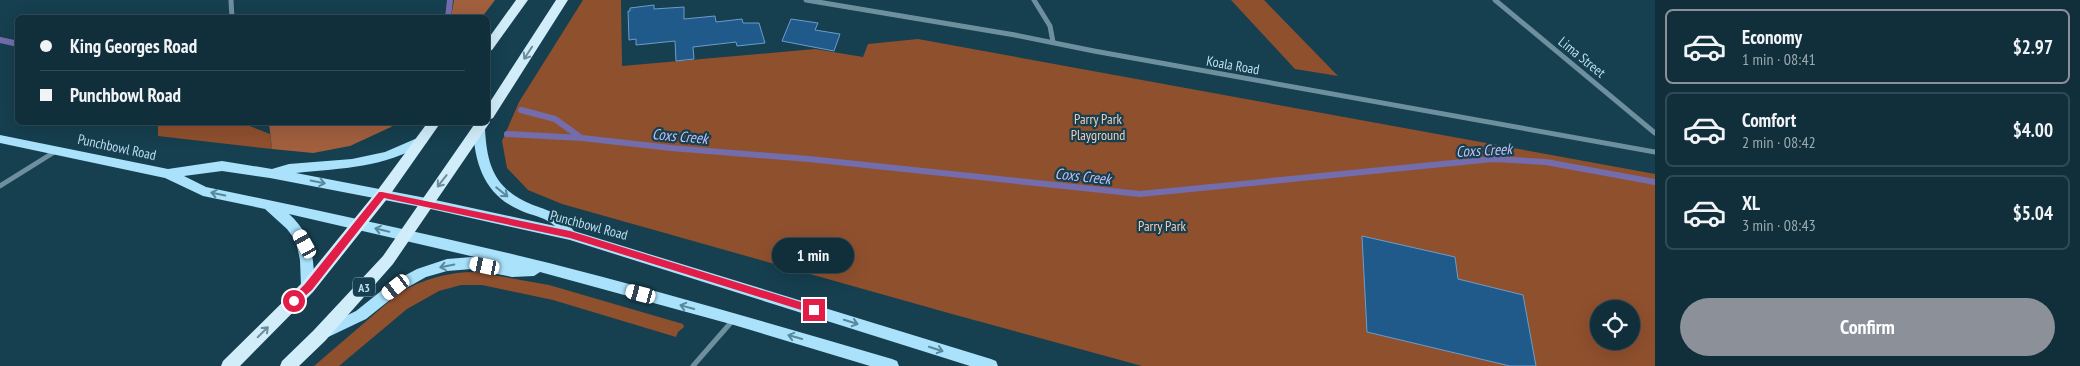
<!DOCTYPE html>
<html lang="en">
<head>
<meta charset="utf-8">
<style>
  :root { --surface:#102f3b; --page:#1e3b46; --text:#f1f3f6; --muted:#9ca9af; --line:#304a55; --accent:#8c9099 }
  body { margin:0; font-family:"PT Sans Narrow",sans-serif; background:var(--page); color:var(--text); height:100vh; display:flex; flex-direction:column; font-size:19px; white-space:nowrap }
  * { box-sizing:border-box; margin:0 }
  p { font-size:16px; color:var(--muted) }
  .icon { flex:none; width:28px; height:28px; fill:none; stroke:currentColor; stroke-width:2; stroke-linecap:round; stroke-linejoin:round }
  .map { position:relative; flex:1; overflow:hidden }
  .sheet { display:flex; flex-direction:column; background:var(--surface); width:425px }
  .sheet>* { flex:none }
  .hud { position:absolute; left:15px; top:15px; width:475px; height:110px; border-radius:8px; box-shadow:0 5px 20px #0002,0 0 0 1px var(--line); display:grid; align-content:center; height:110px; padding:0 25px; background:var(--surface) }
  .controls { position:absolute; left:1590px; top:300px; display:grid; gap:10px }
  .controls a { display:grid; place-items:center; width:50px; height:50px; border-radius:50%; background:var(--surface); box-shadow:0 5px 20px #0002,0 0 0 1px var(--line); font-size:25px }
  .end { position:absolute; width:22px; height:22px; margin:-11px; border:6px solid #e11d48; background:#fff; box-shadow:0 0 0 2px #fff }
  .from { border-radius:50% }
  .bubble { position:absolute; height:35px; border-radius:18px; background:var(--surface); box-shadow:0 5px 20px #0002,0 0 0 1px var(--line); font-size:16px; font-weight:600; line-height:35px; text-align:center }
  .car { position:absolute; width:15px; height:30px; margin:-15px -8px; border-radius:6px; box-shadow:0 0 4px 1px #0007; background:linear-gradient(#fff 24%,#345 0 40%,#fff 0 76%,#345 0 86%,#fff 0) }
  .hud b { display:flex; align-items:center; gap:18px; height:48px; font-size:19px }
  .hud b+b { border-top:1px solid var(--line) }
  .hud i { width:12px; height:12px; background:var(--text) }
  ul { padding:9px 0 0; list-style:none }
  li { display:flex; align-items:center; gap:15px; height:75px; margin:0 10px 8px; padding:0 15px; border:2px solid var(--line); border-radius:8px }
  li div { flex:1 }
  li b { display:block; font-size:19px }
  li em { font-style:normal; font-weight:600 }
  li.active { border-color:var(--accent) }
  li>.icon { width:45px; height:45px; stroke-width:1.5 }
  .primary-button { display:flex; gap:10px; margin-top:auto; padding:10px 25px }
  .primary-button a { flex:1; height:58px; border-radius:30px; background:var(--accent); color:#fff; font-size:20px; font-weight:600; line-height:58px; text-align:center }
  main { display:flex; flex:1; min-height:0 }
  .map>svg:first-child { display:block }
  .green { fill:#8f502e; fill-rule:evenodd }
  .forest { fill:#a15f3e }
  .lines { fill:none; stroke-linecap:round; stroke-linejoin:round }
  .stream { stroke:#736dad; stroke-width:6 }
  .building { fill:#205a8a; stroke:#6a9dcc }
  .minor { stroke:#6e8f9e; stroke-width:5 }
  .primary { fill:#aae2fb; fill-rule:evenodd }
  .trunk { fill:#d1edfa; fill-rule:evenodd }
  .oneway { stroke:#6a8d9c }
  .oneway2 { stroke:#59889c }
  .route { fill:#e11d48 }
  .labels { text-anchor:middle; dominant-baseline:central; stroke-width:4.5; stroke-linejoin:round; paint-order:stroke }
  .shield { fill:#163f4f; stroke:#8aafc0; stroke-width:1 }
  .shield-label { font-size:12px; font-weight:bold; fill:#bbdff0 }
  .street-label { font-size:14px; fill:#bbdff0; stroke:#163f4f }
  .park-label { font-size:14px; fill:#f4cdba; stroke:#163f4f }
  .water-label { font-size:15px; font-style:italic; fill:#c3c0f7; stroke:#163f4f }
</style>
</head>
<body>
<main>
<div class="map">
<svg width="1655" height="366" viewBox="0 0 1655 366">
  <rect width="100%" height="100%" fill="#163f4f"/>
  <g class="green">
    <path d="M 583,0 L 621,0 L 622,66 L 815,49 L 863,57 L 868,44 L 918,39 L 1655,174 L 1655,366 L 1142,366 L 952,314 L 562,204 L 528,190 L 507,168 L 502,141 L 519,102 ZM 1599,309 L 1631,309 L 1631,341 L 1599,341 Z"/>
    <path d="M 1231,0 L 1264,0 L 1338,76 L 1295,69 Z"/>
    <path d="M 158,123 L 242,123 L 270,134 L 272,149 L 158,136 Z"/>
    <path d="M 476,272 L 549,285 L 683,324 L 684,327 L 678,332 L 676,337 L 553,300 L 482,285 L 461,285 L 439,291 L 407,309 L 339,366 L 314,366 L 399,293 C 424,279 447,272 476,272 Z"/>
  </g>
  <g class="forest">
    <path d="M 454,0 L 495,0 L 482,17 L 451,17 Z"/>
    <path d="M 269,123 L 269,122 L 395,123 L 391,127 L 350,146 L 313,153 L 272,149 Z"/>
  </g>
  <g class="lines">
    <g class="stream">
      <path d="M 448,18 L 450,0"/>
      <path d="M 0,40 L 18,44"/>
      <path d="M 521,110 L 555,119 L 580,137"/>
      <path d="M 507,134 L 582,138 L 671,148 L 809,159 L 1140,194 L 1493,159 L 1546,162 L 1655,182"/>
    </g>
  </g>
  <g class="building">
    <path d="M 654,5 L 654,9 L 684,7 L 684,19 L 715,16 L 716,22 L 742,19 L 743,23 L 759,23 L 765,43 L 737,46 L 736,42 L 693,47 L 694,59 L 676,61 L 675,41 L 636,45 L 636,39 L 629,40 L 628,11 L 630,11 L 630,8 Z"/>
    <path d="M 791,19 L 818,23 L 815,30 L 840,34 L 834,51 L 782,41 Z"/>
    <path d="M 1362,236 L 1455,257 L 1458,279 L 1523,295 L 1536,366 L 1510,366 L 1367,332 Z"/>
  </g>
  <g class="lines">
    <g class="minor">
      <path d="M 231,0 L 232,18"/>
      <path d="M 806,0 L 1015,35 L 1094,51 L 1655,152"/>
      <path d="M 1034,0 L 1050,26 L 1053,42"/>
      <path d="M 1495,0 L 1655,133"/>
      <path d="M 0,186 L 56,151"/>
      <path d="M 693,366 L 734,319"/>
    </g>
    <path class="primary" d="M 479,125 L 485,129 C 487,166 495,190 533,205 C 553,212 560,214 574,231 L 991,359 L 996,361 L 998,366 L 970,366 L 570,240 L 426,208 L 270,178 L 222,171 L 184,176 L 206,187 C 320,211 435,235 549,263 C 664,292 778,326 892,359 L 897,361 L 899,366 L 870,366 L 734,325 L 540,272 L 534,276 L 512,277 L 472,269 L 447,271 L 426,277 L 401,291 L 366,319 L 324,339 L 319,337 L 317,333 L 319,329 L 356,311 L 391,283 L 417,269 L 447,259 L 472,257 L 501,263 L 289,214 C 313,236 313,256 315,287 L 313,291 L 308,293 L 303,291 L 301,287 L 300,260 L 296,241 L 287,229 L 265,209 L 203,196 L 165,178 L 0,143 L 0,135 L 168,169 L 222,161 L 272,169 L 289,164 L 352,159 L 385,152 L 422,136 L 426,137 L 428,140 L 426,143 C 383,168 344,168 296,173 L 426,198 L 555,226 C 546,218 535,216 524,212 C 486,197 475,167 473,129 Z"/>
    <g class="trunk">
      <path d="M 516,0 L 528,0 L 492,50 L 488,51 L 488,39 Z"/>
      <path d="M 556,0 L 568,0 L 493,118 L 488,120 L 490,122 L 488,125 L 393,264 L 325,341 L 299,366 L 280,366 L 282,361 L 313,331 L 383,256 L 476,122 L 488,122 L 488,105 Z"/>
      <path d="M 428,122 L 441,122 L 387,199 L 313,292 L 240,366 L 221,366 L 223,361 L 303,282 L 377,191 Z"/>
    </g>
  </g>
  <defs><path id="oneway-shaft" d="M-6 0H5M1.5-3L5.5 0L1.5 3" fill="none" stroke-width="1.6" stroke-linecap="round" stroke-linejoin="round" transform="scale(1.25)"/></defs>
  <g class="oneway">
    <use href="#oneway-shaft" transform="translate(528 53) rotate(123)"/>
    <use href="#oneway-shaft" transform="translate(442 181) rotate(128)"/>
    <use href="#oneway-shaft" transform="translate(263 332) rotate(-45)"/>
  </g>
  <g class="oneway2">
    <use href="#oneway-shaft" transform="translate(318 182) rotate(11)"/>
    <use href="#oneway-shaft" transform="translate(502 192) rotate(39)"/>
    <use href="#oneway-shaft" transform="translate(218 194) rotate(-168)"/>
    <use href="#oneway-shaft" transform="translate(382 230) rotate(-167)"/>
    <use href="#oneway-shaft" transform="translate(447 266) rotate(168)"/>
    <use href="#oneway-shaft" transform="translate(687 307) rotate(-165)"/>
    <use href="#oneway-shaft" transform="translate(851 322) rotate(17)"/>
    <use href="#oneway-shaft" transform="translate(795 337) rotate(-164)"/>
    <use href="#oneway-shaft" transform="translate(936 349) rotate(18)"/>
  </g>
  <path class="route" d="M 379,192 L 382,192 L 570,231 L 814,306 L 819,310 L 814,314 L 570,238 L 384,198 L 312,290 L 297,303 L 291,303 L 291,298 L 305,284 Z"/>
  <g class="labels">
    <rect class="shield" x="353" y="277.5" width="22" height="19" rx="4"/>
    <g class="shield-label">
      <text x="364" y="287">A3</text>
    </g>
    <g class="street-label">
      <text transform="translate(1582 57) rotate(39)">Lima Street</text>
      <text transform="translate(1233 65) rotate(10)">Koala Road</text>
      <text transform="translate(117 147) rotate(12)">Punchbowl Road</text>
      <text transform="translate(589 225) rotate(15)">Punchbowl Road</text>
    </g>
    <g class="park-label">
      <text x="1098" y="119">Parry Park<tspan x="1098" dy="16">Playground</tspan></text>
      <text x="1162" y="226">Parry Park</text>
    </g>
    <g class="water-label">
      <text transform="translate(680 136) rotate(5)">Coxs Creek</text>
      <text transform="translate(1484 150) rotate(-3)">Coxs Creek</text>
      <text transform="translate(1083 176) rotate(6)">Coxs Creek</text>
    </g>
  </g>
</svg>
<div class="controls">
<a><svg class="icon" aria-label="locate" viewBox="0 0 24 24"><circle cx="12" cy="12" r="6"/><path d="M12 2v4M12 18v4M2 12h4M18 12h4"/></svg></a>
</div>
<i class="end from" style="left:294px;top:301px"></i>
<i class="end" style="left:814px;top:310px"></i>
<div class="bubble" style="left:772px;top:238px;width:82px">1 min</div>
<i class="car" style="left:305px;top:244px;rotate:331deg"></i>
<i class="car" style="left:485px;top:266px;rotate:282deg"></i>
<i class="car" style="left:396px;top:287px;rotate:232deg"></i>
<i class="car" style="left:641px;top:294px;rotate:285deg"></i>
<div class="hud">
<b><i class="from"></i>King Georges Road</b>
<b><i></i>Punchbowl Road</b>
</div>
</div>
<section class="sheet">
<ul>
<li class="active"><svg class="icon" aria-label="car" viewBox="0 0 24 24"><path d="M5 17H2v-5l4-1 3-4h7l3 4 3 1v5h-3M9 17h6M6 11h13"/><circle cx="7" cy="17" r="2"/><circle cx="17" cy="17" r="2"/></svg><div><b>Economy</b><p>1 min · 08:41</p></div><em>$2.97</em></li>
<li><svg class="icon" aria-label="car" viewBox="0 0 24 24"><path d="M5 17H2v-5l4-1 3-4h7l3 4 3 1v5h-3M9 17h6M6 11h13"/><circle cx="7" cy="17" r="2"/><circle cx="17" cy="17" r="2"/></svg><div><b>Comfort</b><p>2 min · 08:42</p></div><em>$4.00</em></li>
<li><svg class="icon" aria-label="car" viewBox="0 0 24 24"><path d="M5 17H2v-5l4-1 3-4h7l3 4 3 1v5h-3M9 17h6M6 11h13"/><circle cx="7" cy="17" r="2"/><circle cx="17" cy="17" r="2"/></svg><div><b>XL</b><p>3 min · 08:43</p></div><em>$5.04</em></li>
</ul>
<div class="primary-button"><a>Confirm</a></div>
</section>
</main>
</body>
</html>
